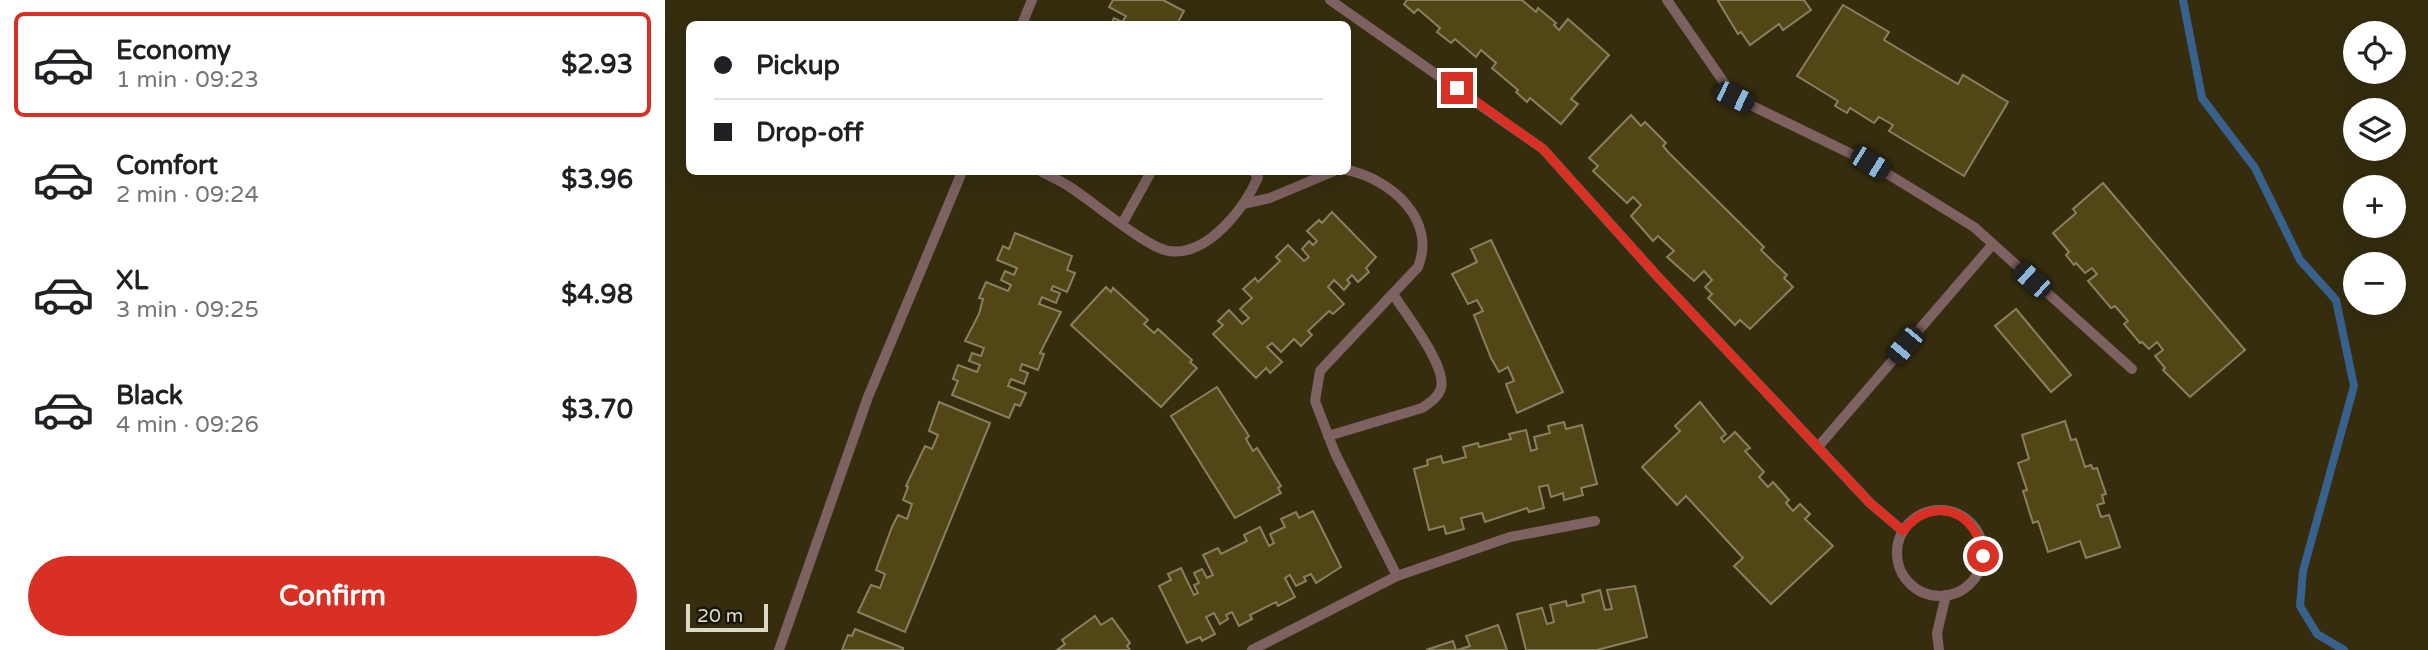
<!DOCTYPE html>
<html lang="en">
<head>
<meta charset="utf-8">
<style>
  :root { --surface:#fff; --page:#f6f6f6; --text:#202124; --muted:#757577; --line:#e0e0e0; --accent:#d93025 }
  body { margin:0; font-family:"Varela Round",sans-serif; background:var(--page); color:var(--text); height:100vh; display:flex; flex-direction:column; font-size:26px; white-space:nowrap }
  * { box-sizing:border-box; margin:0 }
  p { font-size:23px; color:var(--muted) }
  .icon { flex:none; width:38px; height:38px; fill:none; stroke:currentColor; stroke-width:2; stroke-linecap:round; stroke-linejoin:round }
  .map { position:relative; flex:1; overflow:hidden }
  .drawer { display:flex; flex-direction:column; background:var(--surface); width:665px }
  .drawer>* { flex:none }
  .hud { position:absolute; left:21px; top:21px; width:665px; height:154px; border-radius:10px; box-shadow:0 7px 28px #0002; display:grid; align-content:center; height:154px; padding:0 28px; background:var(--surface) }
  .fabs { position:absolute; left:1678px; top:21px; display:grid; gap:14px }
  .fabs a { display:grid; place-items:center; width:63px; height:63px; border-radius:50%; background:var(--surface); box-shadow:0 7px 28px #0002; font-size:35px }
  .scale { position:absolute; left:21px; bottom:18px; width:82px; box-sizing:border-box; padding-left:7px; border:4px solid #ddd9c7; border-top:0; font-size:19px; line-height:24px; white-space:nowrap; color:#ddd9c7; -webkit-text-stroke:5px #191609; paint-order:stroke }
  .end { position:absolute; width:32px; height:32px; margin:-16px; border:9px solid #d93025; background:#fff; box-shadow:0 0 0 4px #fff }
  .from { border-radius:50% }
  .car { position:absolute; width:21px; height:42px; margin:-21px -10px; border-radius:9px; box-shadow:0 0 5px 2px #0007; background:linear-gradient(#222 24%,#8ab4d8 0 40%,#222 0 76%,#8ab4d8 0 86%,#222 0) }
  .hud b { display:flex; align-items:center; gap:24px; height:66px; font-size:26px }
  .hud b+b { border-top:2px solid var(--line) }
  .hud i { width:18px; height:18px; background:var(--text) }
  ul { padding:12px 0 0; list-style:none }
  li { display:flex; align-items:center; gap:21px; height:105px; margin:0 14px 10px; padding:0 14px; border:4px solid transparent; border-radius:10px }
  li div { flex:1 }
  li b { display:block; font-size:26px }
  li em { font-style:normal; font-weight:700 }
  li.selected { border-color:var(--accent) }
  li>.icon { width:63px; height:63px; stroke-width:1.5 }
  .action { display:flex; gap:14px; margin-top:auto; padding:14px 28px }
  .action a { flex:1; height:80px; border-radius:42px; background:var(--accent); color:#fff; font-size:28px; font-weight:700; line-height:80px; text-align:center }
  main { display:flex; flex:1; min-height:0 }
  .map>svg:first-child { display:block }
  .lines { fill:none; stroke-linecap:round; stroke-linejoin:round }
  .stream { stroke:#39618d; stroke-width:8 }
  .building { fill:#524616; stroke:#89805f; stroke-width:2 }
  .service { stroke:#7e6161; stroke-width:10 }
  .route { stroke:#d93025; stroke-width:9 }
</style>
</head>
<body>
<main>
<section class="drawer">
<ul>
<li class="selected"><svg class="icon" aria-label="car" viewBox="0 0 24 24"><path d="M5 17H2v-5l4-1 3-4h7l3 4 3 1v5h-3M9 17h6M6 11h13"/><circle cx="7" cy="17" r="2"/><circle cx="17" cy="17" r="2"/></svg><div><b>Economy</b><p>1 min · 09:23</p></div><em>$2.93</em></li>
<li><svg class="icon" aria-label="car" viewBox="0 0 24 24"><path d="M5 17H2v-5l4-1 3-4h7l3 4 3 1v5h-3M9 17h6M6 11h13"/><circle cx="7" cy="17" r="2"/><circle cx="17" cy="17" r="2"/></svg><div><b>Comfort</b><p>2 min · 09:24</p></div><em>$3.96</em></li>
<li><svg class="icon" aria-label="car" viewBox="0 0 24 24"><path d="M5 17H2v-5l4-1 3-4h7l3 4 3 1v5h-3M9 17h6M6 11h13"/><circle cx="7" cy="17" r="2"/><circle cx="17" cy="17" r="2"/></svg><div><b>XL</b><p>3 min · 09:25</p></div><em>$4.98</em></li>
<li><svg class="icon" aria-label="car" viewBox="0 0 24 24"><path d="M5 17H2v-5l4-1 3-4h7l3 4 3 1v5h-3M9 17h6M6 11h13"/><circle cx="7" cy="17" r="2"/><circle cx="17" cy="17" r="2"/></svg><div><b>Black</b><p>4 min · 09:26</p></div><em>$3.70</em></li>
</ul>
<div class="action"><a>Confirm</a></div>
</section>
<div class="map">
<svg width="1763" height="650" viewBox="0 0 1763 650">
  <rect width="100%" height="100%" fill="#352d0e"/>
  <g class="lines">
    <path class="stream" d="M 1518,0 L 1537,98 L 1590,168 L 1635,260 L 1671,300 L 1689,386 L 1638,571 L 1635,606 L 1652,634 L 1679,650"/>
  </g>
  <g class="building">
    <path d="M 448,0 L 498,0 L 519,11 L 512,24 L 446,24 L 449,18 L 457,22 L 461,16 L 444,7 Z"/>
    <path d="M 742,0 L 857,0 L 871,12 L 873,8 L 891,23 L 889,25 L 894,30 L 903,19 L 944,55 L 906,99 L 913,104 L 896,124 L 865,98 L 862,102 L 851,92 L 853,90 L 827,68 L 831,63 L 816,50 L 811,57 L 790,39 L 786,43 L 772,32 L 775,28 L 753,9 L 749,13 L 739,4 Z"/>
    <path d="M 1055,0 L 1139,0 L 1146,10 L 1118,30 L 1114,24 L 1085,45 L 1076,32 L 1073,34 L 1053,1 Z"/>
    <path d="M 1178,5 L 1224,32 L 1219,40 L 1293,84 L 1298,75 L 1343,102 L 1299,176 L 1224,131 L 1228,125 L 1214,117 L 1209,123 L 1185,108 L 1182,113 L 1170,106 L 1173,101 L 1132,76 Z"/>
    <path d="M 966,115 L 976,126 L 980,122 L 1001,143 L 998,146 L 1004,153 L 1099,247 L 1096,250 L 1122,275 L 1119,278 L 1128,287 L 1085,329 L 1075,320 L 1070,325 L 1043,298 L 1047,294 L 1040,287 L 1047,280 L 1039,271 L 1029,281 L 1002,257 L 1009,251 L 993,236 L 988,241 L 966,216 L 976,205 L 968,197 L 962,203 L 928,171 L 933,166 L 924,158 Z"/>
    <path d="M 1438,183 L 1580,350 L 1525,397 L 1498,370 L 1500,368 L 1490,356 L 1498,350 L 1492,342 L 1484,349 L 1477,342 L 1475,343 L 1459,324 L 1463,321 L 1450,306 L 1446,308 L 1423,281 L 1432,274 L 1427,268 L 1420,273 L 1411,263 L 1409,265 L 1401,255 L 1404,252 L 1388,233 L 1411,213 L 1408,209 Z"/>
    <path d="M 667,212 L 711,257 L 701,268 L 704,272 L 693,282 L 687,275 L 682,280 L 685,283 L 679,290 L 669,280 L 663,287 L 679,304 L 668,314 L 664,311 L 643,331 L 647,335 L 636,346 L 629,339 L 616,352 L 607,343 L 602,347 L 617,362 L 605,373 L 601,368 L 591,378 L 548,334 L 558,325 L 553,321 L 564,310 L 577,324 L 584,318 L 575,309 L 587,298 L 578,289 L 590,278 L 593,282 L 615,261 L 611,257 L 623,245 L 639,261 L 644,257 L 637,249 L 644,241 L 648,245 L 652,241 L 642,231 L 654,220 L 657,223 Z"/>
    <path d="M 350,233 L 407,256 L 402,270 L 410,273 L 402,292 L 388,286 L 386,290 L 395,293 L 391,303 L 377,297 L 374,304 L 396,312 L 375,353 L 379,354 L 373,370 L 357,364 L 355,370 L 363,373 L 359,384 L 346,379 L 343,386 L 361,393 L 355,406 L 350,404 L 344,418 L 287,395 L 293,381 L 288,379 L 293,365 L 312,372 L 315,365 L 304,361 L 307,353 L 316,356 L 319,348 L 300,341 L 314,314 L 318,299 L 314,298 L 321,282 L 343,291 L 346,285 L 336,280 L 340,271 L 349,275 L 352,268 L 332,260 L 338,246 L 344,249 Z"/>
    <path d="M 826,240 L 898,392 L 852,413 L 841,384 L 849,381 L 843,367 L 834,372 L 826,358 L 809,315 L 818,311 L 812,300 L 803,304 L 787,274 L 812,262 L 806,249 Z"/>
    <path d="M 441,287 L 446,292 L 448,288 L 483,320 L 479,324 L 489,333 L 493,329 L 527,360 L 525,362 L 532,368 L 496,407 L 406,325 Z"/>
    <path d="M 1351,309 L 1406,375 L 1386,392 L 1330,326 Z"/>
    <path d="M 552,387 L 584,436 L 581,439 L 588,451 L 592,448 L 616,486 L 613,488 L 616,493 L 570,518 L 506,416 Z"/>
    <path d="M 274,402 L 325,423 L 240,632 L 193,612 L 206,585 L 215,588 L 220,574 L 211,570 L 227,527 L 233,515 L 242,519 L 247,504 L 238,500 L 243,487 L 241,486 L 260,446 L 267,449 L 273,435 L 264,431 Z"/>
    <path d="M 1035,402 L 1061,434 L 1056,438 L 1059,442 L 1070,432 L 1085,448 L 1080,451 L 1099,472 L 1094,477 L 1103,487 L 1108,482 L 1124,500 L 1121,503 L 1128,511 L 1135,504 L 1145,514 L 1140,519 L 1168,546 L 1106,604 L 1069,566 L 1078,558 L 1021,496 L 1012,505 L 977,467 L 1015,431 L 1010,426 Z"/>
    <path d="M 1400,421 L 1406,440 L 1411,439 L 1420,467 L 1426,465 L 1428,469 L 1432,468 L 1441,494 L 1437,495 L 1439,503 L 1432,505 L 1436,517 L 1444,515 L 1455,547 L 1421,558 L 1415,541 L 1383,552 L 1373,521 L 1368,523 L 1358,491 L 1362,490 L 1353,463 L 1364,459 L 1357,435 Z"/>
    <path d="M 899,422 L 901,429 L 917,425 L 932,484 L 916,488 L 918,495 L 899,500 L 898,493 L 886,497 L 883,485 L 874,487 L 879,508 L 864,512 L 862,508 L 820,522 L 817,513 L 796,518 L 799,529 L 781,534 L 779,526 L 764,530 L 749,469 L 763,465 L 762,460 L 776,456 L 778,463 L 801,457 L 798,447 L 813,443 L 814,447 L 846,439 L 844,434 L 861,430 L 866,451 L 872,449 L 869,437 L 885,433 L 883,426 Z"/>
    <path d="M 648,511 L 676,567 L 651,583 L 646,574 L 639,577 L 641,581 L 631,586 L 625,575 L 620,578 L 630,597 L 613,606 L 611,602 L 585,615 L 587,619 L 574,626 L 567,612 L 561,615 L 563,619 L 555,624 L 549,613 L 541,617 L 550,634 L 537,641 L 535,637 L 522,643 L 494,586 L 506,580 L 503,574 L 516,568 L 529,595 L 533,593 L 529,585 L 534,583 L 529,573 L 537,569 L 542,578 L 548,575 L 538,555 L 553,548 L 556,554 L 582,541 L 579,535 L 595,527 L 604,546 L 609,543 L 605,534 L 620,527 L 616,519 L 631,512 L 634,518 Z"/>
    <path d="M 970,586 L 982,637 L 932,650 L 861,650 L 852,614 L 877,608 L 882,624 L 889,622 L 885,605 L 901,601 L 902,606 L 919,602 L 917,595 L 935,590 L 940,610 L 947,609 L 942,590 Z"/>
    <path d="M 430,616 L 436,625 L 447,618 L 465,643 L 462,646 L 465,650 L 392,650 L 400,644 L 397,640 Z"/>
    <path d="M 833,625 L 842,650 L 792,650 L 805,646 L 801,636 Z"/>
    <path d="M 190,629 L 238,648 L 238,650 L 177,650 L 183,635 L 187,636 Z"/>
    <path d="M 788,641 L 791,650 L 761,650 Z"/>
  </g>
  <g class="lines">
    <g class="service">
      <path d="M 665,0 L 878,149 L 993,277 L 1205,503 L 1238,531"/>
      <path d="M 1002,0 L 1069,97 L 1205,163 L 1309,227 L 1467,369"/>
      <path d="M 357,24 L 367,0"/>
      <path d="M 682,170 C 726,179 772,220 753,267 L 655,371 L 650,401 L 670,453 L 732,576"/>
      <path d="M 377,172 C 387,177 396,181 405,187 C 427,201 482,248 504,251 C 542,257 580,208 593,177 L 589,172"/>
      <path d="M 578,204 L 605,198 L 667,172"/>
      <path d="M 457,224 L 486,172"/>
      <path d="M 663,436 L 757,408 C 764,403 773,398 776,388 C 782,366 740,313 728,294"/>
      <path d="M 1153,447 L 1328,244"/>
      <circle cx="1275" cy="553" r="43"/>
      <path d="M 114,650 L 203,397 L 297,172"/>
      <path d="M 587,650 L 732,576 L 845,537 L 930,521"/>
      <path d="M 1274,650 L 1272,633 L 1281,595"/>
    </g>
  </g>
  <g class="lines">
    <path class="route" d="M 792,88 L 878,149 L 993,277 L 1205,503 L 1238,531 C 1268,494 1312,510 1318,556"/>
  </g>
</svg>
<div class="fabs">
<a><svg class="icon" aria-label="locate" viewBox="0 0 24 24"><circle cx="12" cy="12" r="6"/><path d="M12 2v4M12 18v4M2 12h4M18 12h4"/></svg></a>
<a><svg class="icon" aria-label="layers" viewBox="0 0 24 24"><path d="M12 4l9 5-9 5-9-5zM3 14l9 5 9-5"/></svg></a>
<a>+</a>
<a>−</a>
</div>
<div class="scale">20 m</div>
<i class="end from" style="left:1318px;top:556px"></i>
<i class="end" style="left:792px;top:88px"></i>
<i class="car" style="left:1069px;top:97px;rotate:116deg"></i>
<i class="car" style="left:1205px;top:163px;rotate:122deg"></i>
<i class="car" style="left:1367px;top:280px;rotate:312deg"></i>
<i class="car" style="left:1240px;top:345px;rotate:220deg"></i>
<div class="hud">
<b><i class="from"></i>Pickup</b>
<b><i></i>Drop-off</b>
</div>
</div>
</main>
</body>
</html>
